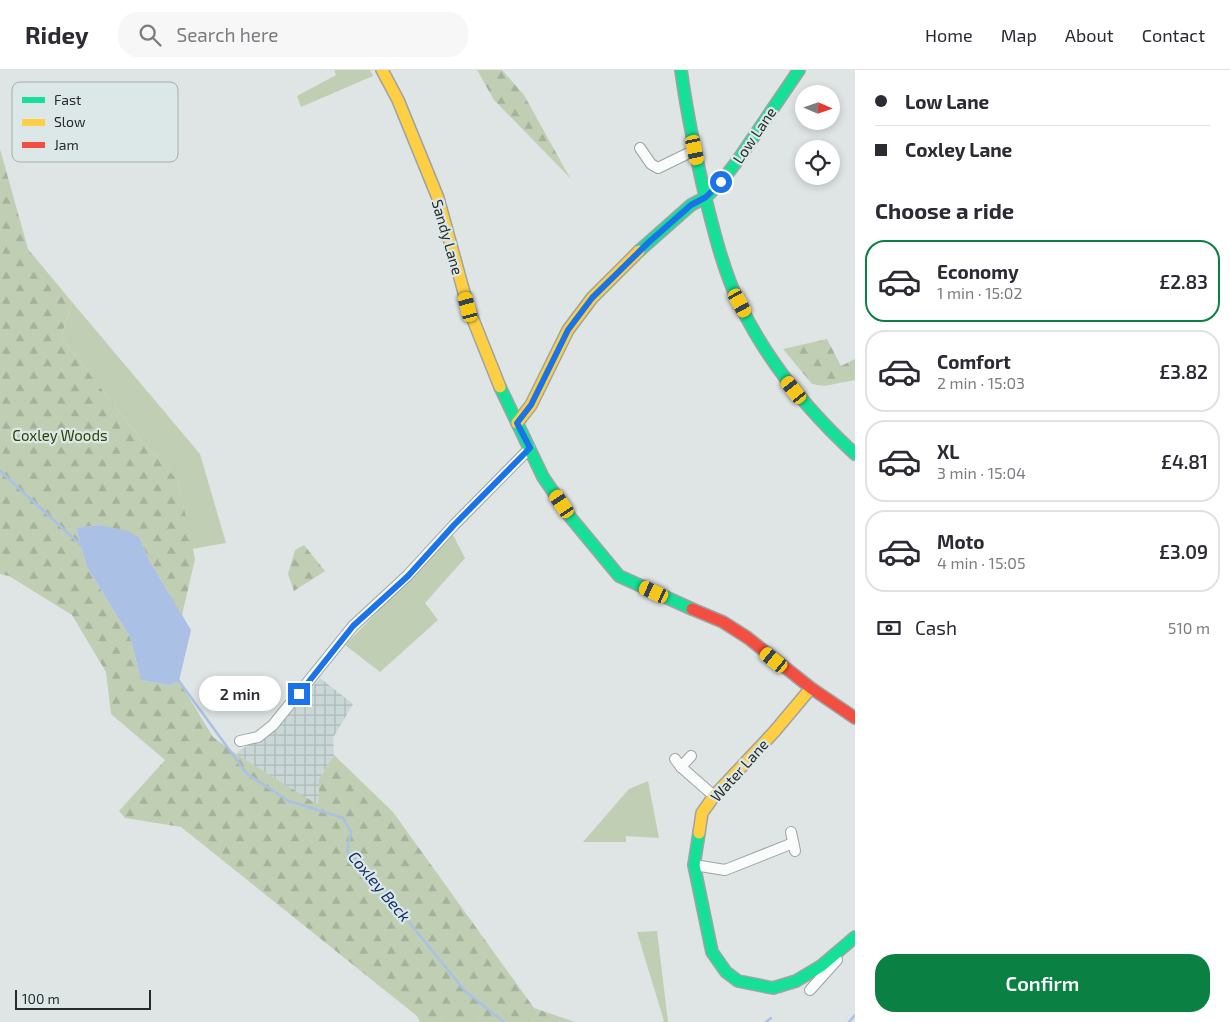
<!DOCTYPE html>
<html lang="en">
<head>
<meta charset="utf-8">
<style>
  :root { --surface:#fff; --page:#f7f7f7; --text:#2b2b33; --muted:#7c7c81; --line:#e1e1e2; --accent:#0b8043 }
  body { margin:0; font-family:"Exo 2",sans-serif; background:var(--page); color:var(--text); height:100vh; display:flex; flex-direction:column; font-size:19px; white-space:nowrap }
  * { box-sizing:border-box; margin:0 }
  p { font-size:16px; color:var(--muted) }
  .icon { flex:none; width:28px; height:28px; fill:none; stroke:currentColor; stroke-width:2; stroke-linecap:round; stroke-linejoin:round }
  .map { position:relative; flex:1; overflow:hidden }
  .panel { display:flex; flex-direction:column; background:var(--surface); width:375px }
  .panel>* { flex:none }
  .banner { display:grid; align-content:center; height:110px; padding:0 20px; background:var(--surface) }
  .needle { width:32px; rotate:92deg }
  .fabs { position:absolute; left:795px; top:15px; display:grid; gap:10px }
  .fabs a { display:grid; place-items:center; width:45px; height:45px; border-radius:50%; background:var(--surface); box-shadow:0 2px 8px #0003; font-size:25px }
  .scale { position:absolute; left:15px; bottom:12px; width:136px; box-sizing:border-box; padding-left:5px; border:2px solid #272b2b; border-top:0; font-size:14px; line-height:18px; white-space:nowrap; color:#272b2b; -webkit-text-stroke:4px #dce7e7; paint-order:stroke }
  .end { position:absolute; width:22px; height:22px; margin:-11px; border:6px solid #1a73e8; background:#fff; box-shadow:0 0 0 2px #fff }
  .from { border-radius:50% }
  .bubble { position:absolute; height:35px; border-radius:18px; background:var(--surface); box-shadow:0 2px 8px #0003; font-size:16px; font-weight:600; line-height:35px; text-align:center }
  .car { position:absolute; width:15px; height:30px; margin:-15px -8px; border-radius:6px; box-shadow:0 0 4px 1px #0007; background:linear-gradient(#f5c518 24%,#345 0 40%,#f5c518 0 76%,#345 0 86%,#f5c518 0) }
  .banner b { display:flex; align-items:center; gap:18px; height:48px; font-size:19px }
  .banner b+b { border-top:1px solid var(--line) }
  .banner i { width:12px; height:12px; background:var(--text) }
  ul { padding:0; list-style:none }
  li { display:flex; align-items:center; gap:15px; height:82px; margin:0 10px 8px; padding:0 10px; border:2px solid var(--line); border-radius:20px }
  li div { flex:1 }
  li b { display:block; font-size:19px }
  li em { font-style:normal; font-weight:600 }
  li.current { border-color:var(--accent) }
  li>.icon { width:45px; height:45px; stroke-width:1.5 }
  h2 { padding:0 20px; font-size:22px; line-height:60px }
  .pay { display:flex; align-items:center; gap:12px; height:55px; padding:0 20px; font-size:19px }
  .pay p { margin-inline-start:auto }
  .action { display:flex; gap:10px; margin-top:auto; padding:10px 20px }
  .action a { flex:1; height:58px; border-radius:20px; background:var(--accent); color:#fff; font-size:20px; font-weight:600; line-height:58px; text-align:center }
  header { display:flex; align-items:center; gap:30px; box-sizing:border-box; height:70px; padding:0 25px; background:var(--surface); border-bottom:1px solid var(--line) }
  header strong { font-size:24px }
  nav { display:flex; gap:28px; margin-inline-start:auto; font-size:18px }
  .search { width:350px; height:45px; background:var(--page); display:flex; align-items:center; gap:12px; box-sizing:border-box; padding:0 18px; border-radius:20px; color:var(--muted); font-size:19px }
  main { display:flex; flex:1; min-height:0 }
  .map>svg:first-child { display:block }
  .industrial { fill:url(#industrial-grid) }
  .grass { fill:#c0cfb4 }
  .forest { fill:url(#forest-firs) }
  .water { fill:#aac0e5 }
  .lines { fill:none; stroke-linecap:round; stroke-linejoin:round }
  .stream { stroke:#aac0e5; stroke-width:2.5 }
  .street-casing { stroke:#9ea3a3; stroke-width:12 }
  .fast-casing { stroke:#9ea3a3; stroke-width:14 }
  .slow-casing { stroke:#9ea3a3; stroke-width:14 }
  .jam-casing { stroke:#9ea3a3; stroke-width:14 }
  .street { stroke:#fafbfb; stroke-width:10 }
  .fast { stroke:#16e098; stroke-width:11 }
  .slow { stroke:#ffcf43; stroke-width:11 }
  .jam { stroke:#f24e42; stroke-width:11 }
  .route { stroke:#1a73e8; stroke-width:6 }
  .labels { text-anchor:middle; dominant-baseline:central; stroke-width:4.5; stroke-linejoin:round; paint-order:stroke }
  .street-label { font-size:15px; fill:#272b2b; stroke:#dce7e7 }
  .park-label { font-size:15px; fill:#2c4303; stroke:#dce7e7 }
  .water-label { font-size:16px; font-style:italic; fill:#102f6c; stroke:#dce7e7 }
  .key { fill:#dce7e7; stroke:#a6afaf; stroke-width:1 }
  .key-label { font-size:14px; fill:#272b2b }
</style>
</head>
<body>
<header>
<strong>Ridey</strong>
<div class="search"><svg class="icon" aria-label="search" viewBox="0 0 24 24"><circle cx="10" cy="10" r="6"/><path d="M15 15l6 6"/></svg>Search here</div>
<nav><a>Home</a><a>Map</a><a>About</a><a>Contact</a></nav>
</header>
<main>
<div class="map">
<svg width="855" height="952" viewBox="0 0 855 952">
  <defs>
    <pattern id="industrial-grid" width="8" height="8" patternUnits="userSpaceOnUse" patternTransform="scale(1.25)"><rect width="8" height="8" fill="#cad7d7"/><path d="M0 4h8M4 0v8" fill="none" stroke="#aeb9b9"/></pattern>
    <pattern id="forest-firs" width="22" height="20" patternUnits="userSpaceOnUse" patternTransform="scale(1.25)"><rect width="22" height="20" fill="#c0cfb4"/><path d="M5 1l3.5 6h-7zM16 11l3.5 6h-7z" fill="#a5b29b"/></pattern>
  </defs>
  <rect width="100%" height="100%" fill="#dfe4e4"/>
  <path class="industrial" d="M 320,608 L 353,634 L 333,668 L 334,685 L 319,709 L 318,736 L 236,684 L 240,680 L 274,660 Z"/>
  <g class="grass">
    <path d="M 334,0 L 370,0 L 373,6 L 301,37 L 297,26 L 336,5 Z"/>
    <path d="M 72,232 L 200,384 L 226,473 L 192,479 L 178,410 L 142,371 L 61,267 Z"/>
    <path d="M 453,465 L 465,488 L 425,533 L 438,550 L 380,602 L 345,575 Z"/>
    <path d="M 648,711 L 659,768 L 626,766 L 626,772 L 583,772 L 629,719 Z"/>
    <path d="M 657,861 L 668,952 L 661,952 L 664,951 L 637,862 Z"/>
  </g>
  <g class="forest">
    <path d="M 477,0 L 502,0 L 524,25 L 570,108 L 494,30 Z"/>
    <path d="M 0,79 L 28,179 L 72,232 L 61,267 L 142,371 L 178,410 L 195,489 L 182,545 L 149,490 L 139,467 L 100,455 L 76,458 L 87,497 L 130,567 L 141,610 L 169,615 L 179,611 L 213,667 L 236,684 L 318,735 L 319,709 L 334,685 L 393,742 L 534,938 L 575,952 L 420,952 L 417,946 L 181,757 L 125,748 L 119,741 L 165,690 L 111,644 L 106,602 L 72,545 L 9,506 L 0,504 Z"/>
    <path d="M 827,269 L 841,296 L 855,289 L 855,310 L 824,316 L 812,314 L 783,279 Z"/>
    <path d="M 304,475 L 325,501 L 294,521 L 288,504 L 295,480 Z"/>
  </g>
  <path class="water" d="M 100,455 L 128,461 L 139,467 L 149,490 L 191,560 L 179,611 L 169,615 L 141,610 L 130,567 L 87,497 L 76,458 Z"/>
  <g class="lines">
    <g class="stream">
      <path d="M 0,401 L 82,476"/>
      <path d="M 179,611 L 247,704 L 289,731 L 343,748 L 351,762 L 347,781 L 386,822 L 408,851 L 465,921 L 504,952"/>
      <path d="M 766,952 L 771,948"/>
      <path d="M 849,952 L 855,945"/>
    </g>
    <g class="street-casing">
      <g id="street">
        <path d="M 640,78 L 651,94 L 658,98 L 695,80"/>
        <path d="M 240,671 L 258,667 L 273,655 L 353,556 L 407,506 L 454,455 L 530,378"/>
        <path d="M 691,686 L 681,697 L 714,726"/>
        <path d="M 675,689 L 681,697"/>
        <path d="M 791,762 L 795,781"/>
        <path d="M 694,795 L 725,800 L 793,773"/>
        <path d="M 810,920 L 837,890"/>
      </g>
    </g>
    <g class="fast-casing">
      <g id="fast">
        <path d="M 681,0 C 687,44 696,87 706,130 C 715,166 724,202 740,235 C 768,292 808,341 855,384"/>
        <path d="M 639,181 L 691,135 L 706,127 L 721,112 L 738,90 L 799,0"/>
        <path d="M 500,317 L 543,407 L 571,448 L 619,506 L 692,539"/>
        <path d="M 699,763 L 694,795 L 712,882 L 726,902 L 738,911 L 773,918 L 796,911 L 821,896 L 855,867"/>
      </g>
    </g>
    <g class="slow-casing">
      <g id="slow">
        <path d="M 382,0 L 398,30 L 438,128 L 468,237 L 500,317"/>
        <path d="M 517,353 L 531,335 L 568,260 L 592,228 L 639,181"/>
        <path d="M 699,763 L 702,743 L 714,726 L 774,662 L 811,618"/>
      </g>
    </g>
    <g class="jam-casing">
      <path id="jam" d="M 692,539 L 723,552 L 748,568 L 811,618 L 855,648"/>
    </g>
    <use href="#street" class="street"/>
    <use href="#fast" class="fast"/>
    <use href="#slow" class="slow"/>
    <use href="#jam" class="jam"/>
  </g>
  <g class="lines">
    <path class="route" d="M 299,624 L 353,556 L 408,506 L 454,455 L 530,378 L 517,353 L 531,335 L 568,260 L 592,228 L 649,172 L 691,135 L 706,127 L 721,112"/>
  </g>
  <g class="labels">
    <g class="street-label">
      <text transform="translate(754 65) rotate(-56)">Low Lane</text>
      <text transform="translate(448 167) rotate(74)">Sandy Lane</text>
      <text transform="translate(739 700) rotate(-48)">Water Lane</text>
    </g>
    <g class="park-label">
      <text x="60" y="365">Coxley Woods</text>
    </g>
    <g class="water-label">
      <text transform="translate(380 816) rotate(50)">Coxley Beck</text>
    </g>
  </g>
  <rect x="12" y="12" width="166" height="80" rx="8" class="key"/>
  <rect x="22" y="27" width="23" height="6" fill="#16e098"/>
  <rect x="22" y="49" width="23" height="7" fill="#ffcf43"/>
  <rect x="22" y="72" width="23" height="6" fill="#f24e42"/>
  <g class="key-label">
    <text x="54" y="35">Fast</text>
    <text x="54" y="57">Slow</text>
    <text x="54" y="80">Jam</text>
  </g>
</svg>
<div class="fabs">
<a><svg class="needle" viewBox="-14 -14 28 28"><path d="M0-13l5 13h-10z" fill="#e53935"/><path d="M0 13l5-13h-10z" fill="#7c7c81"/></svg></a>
<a><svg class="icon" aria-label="locate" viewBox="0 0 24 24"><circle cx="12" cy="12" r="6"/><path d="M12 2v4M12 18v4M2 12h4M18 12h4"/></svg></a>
</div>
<div class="scale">100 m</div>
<i class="end from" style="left:721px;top:112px"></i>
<i class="end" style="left:299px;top:624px"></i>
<div class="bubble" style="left:199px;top:606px;width:82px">2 min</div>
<i class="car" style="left:695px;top:80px;rotate:168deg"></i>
<i class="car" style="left:740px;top:233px;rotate:151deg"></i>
<i class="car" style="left:468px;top:237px;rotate:345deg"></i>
<i class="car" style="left:794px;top:320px;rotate:322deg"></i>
<i class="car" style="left:562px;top:434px;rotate:326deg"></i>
<i class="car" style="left:654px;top:522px;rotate:295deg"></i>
<i class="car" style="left:774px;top:590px;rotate:309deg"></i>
</div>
<section class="panel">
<div class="banner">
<b><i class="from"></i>Low Lane</b>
<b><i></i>Coxley Lane</b>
</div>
<h2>Choose a ride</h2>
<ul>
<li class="current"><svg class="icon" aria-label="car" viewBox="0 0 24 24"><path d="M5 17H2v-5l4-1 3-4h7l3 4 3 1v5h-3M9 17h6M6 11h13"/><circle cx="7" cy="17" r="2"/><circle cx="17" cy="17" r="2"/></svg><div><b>Economy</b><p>1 min · 15:02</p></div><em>£2.83</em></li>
<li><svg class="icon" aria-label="car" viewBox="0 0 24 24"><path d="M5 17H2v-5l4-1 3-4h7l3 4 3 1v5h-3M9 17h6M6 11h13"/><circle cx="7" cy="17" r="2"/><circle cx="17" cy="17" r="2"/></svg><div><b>Comfort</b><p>2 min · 15:03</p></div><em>£3.82</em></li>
<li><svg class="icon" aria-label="car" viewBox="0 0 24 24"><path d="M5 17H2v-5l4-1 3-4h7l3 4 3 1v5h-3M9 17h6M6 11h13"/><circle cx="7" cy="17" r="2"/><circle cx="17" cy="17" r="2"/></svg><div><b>XL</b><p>3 min · 15:04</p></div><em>£4.81</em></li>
<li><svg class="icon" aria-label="car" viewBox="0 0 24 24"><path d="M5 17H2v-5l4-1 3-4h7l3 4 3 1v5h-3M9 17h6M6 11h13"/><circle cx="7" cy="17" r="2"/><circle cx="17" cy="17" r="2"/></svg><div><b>Moto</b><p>4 min · 15:05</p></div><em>£3.09</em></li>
</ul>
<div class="pay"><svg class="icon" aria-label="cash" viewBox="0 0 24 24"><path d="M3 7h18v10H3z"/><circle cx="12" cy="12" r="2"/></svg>Cash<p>510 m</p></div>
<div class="action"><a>Confirm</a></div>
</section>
</main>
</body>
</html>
